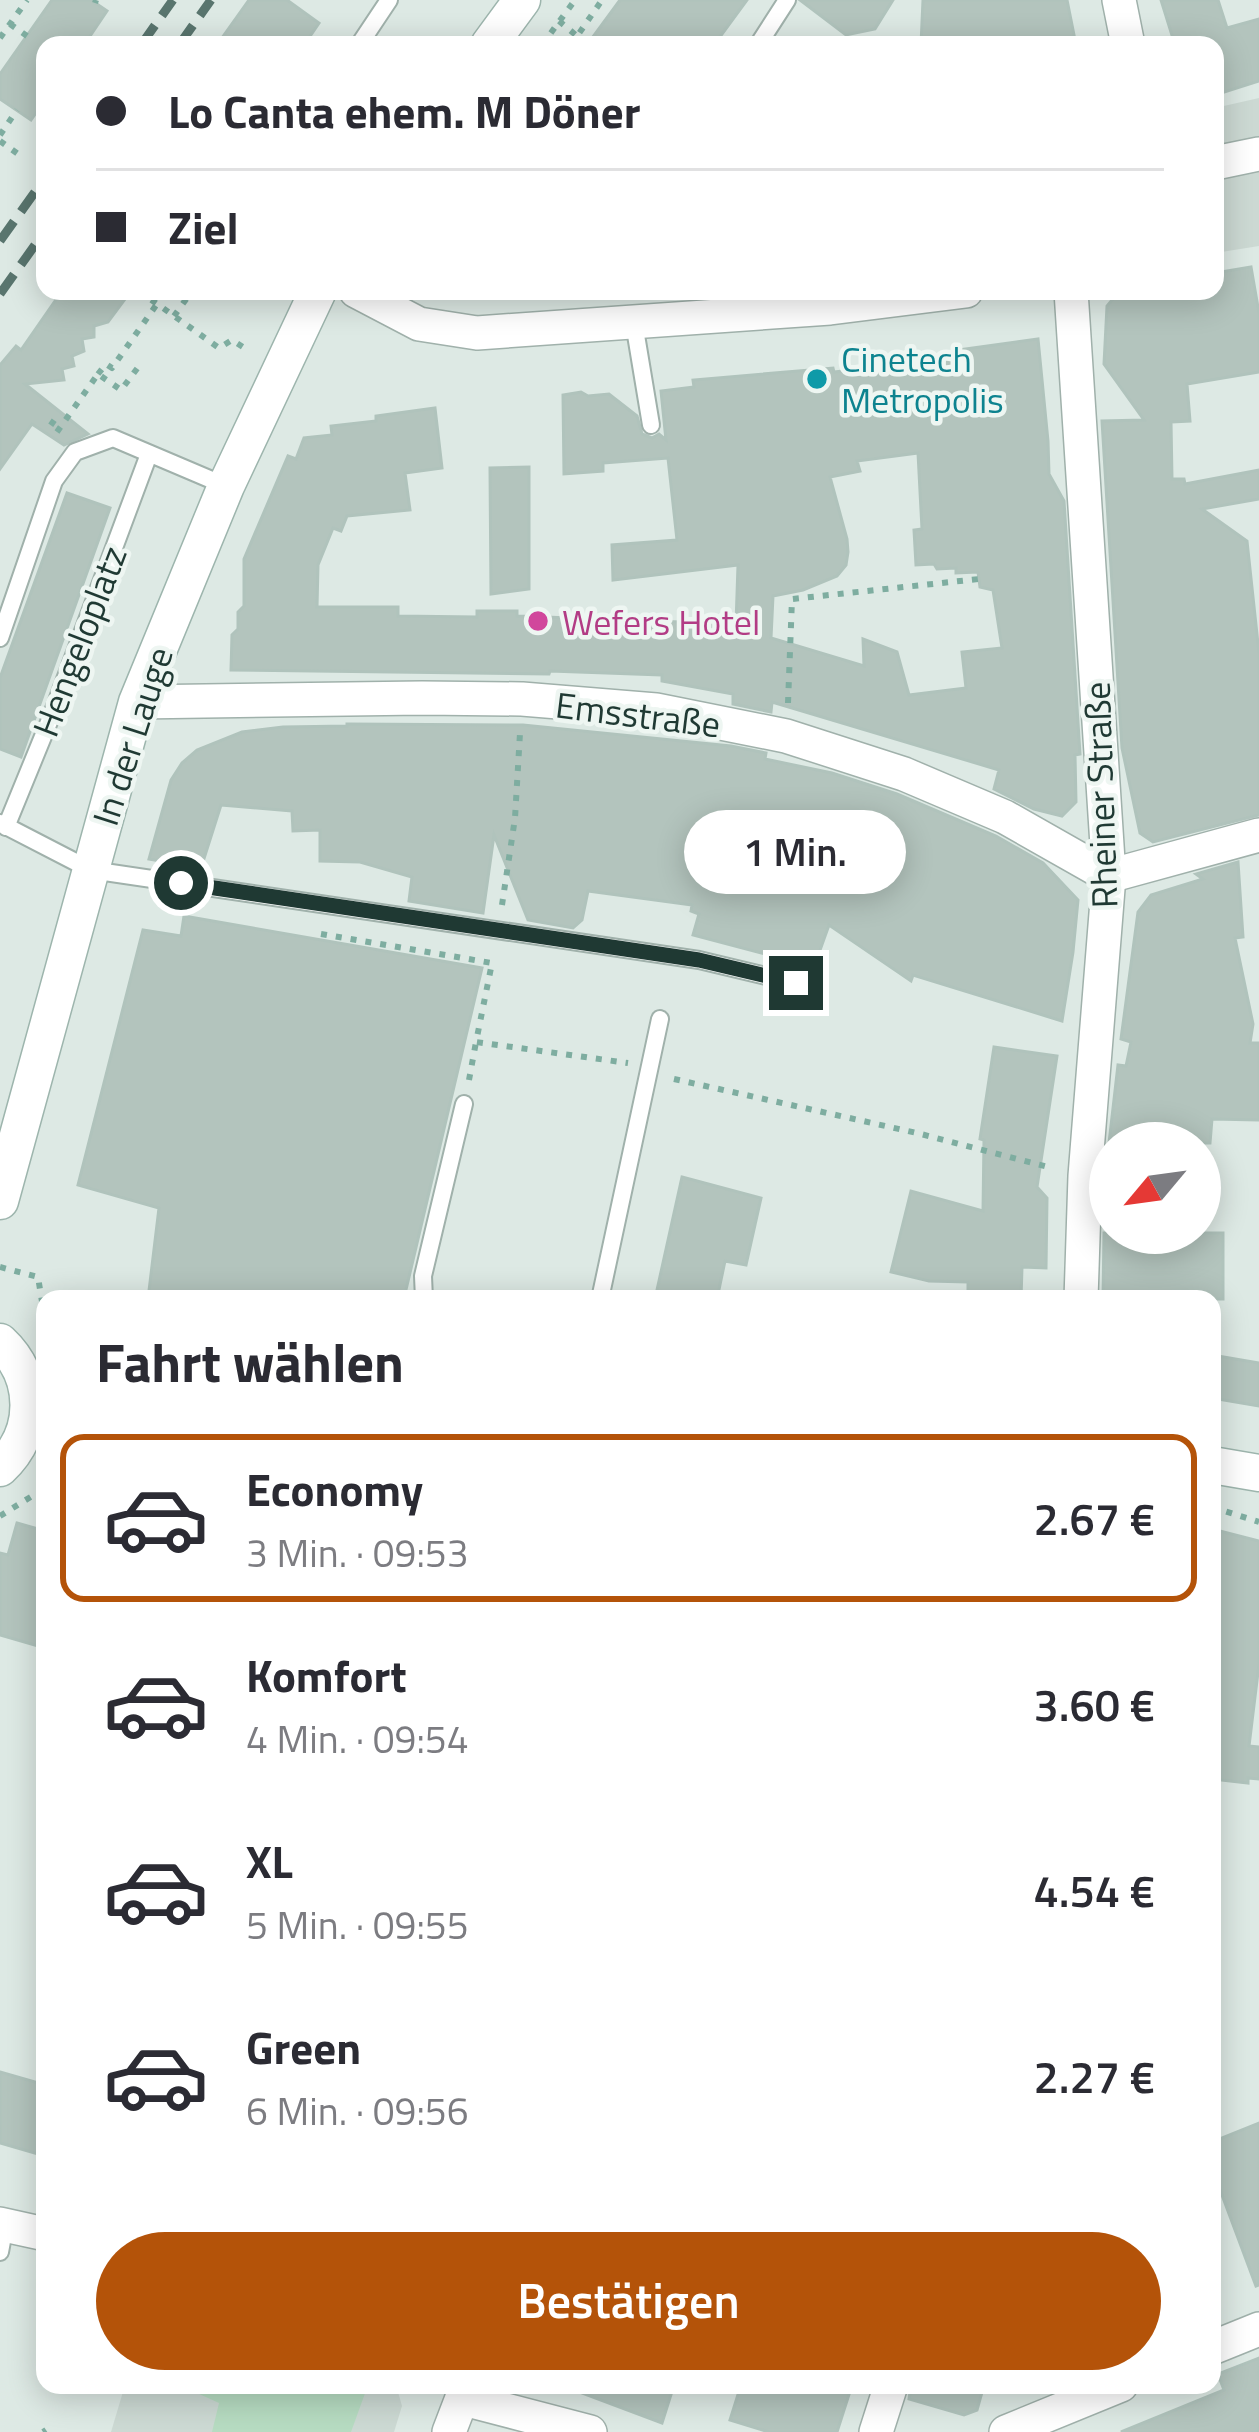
<!DOCTYPE html>
<html lang="de">
<head>
<meta charset="utf-8">
<style>
  :root { --surface:#fff; --page:#f2f2f3; --text:#2b2b33; --muted:#7c7c81; --line:#e1e1e2; --accent:#b45309 }
  body { margin:0; font-family:"Titillium Web",sans-serif; background:var(--page); color:var(--text); height:100vh; display:flex; flex-direction:column; font-size:45px; white-space:nowrap }
  * { box-sizing:border-box; margin:0 }
  p { font-size:39px; color:var(--muted) }
  .icon { flex:none; width:66px; height:66px; fill:none; stroke:currentColor; stroke-width:2; stroke-linecap:round; stroke-linejoin:round }
  .map { position:relative; flex:1; overflow:hidden }
  .details { position:absolute; left:36px; top:1290px; width:1185px; height:1104px; display:flex; flex-direction:column; background:var(--surface); border-radius:24px; box-shadow:0 6px 30px #0003 }
  .details>* { flex:none }
  .banner { position:absolute; left:36px; top:36px; width:1188px; height:264px; border-radius:24px; box-shadow:0 6px 30px #0003; display:grid; align-content:center; height:264px; padding:0 60px; background:var(--surface) }
  .needle { width:78px; rotate:241deg }
  .controls { position:absolute; left:1089px; top:1122px; display:grid; gap:24px }
  .controls a { display:grid; place-items:center; width:132px; height:132px; border-radius:50%; background:var(--surface); box-shadow:0 6px 30px #0003; font-size:60px }
  .end { position:absolute; width:54px; height:54px; margin:-27px; border:15px solid #1f3933; background:#fff; box-shadow:0 0 0 6px #fff }
  .from { border-radius:50% }
  .bubble { position:absolute; height:84px; border-radius:42px; background:var(--surface); box-shadow:0 6px 30px #0003; font-size:39px; font-weight:600; line-height:84px; text-align:center }
  .banner b { display:flex; align-items:center; gap:42px; height:114px; font-size:45px }
  .banner b+b { border-top:3px solid var(--line) }
  .banner i { width:30px; height:30px; background:var(--text) }
  ul { padding:0; list-style:none }
  li { display:flex; align-items:center; gap:36px; height:168px; margin:0 24px 18px; padding:0 36px; border:6px solid transparent; border-radius:24px }
  li div { flex:1 }
  li b { display:block; font-size:45px }
  li em { font-style:normal; font-weight:600 }
  li.on { border-color:var(--accent) }
  li>.icon { width:108px; height:108px; stroke-width:1.5 }
  h2 { padding:0 60px; font-size:54px; line-height:144px }
  .action { display:flex; gap:24px; margin-top:auto; padding:24px 60px }
  .action a { flex:1; height:138px; border-radius:72px; background:var(--accent); color:#fff; font-size:48px; font-weight:600; line-height:138px; text-align:center }
  .map>svg:first-child { display:block }
  .built { fill:#ccd9d3 }
  .green { fill:#b6dbc1 }
  .building { fill:#b3c4bd; stroke:#b0c3bc; stroke-width:3; fill-rule:evenodd }
  .lines { fill:none; stroke-linecap:round; stroke-linejoin:round }
  .lane-casing { stroke:#a0b1ab; stroke-width:20 }
  .street-casing { stroke:#a0b1ab; stroke-width:36 }
  .secondary-casing { stroke:#9db5ad; stroke-width:39 }
  .path { stroke:#7eada0; stroke-width:6; stroke-dasharray:6 9; stroke-linecap:butt }
  .lane { stroke:#fff; stroke-width:16 }
  .street { stroke:#fff; stroke-width:33 }
  .secondary { stroke:#fff; stroke-width:36 }
  .rail { stroke:#59756e; stroke-width:9; stroke-dasharray:24 12; stroke-linecap:butt }
  .route { stroke:#1f3933; stroke-width:15 }
  .culture-dot { fill:#0f9aa8; stroke:#eef6f2; stroke-width:4.5 }
  .hotel-dot { fill:#d1479c; stroke:#eef6f2; stroke-width:4.5 }
  .labels { text-anchor:middle; dominant-baseline:central; stroke-width:9; stroke-linejoin:round; paint-order:stroke }
  .culture-label { font-size:36px; fill:#0d838f; stroke:#eef6f2; text-anchor:start }
  .hotel-label { font-size:36px; fill:#b23c85; stroke:#eef6f2; text-anchor:start }
  .street-label { font-size:36px; fill:#1f3933; stroke:#eef6f2 }
</style>
</head>
<body>
<div class="map">
<svg width="1259" height="2432" viewBox="0 0 1259 2432">
  <rect width="100%" height="100%" fill="#dde9e4"/>
  <g class="built">
    <path d="M 1259,98 L 1259,246 L 1215,253 L 1215,108 Z"/>
    <path d="M 125,2385 L 396,2385 L 402,2406 L 394,2432 L 111,2432 Z"/>
  </g>
  <path class="green" d="M 199,2385 L 368,2385 L 351,2432 L 212,2432 L 219,2403 L 197,2393 Z"/>
  <g class="building">
    <path d="M 52,0 L 91,0 L 107,11 L 84,45 L 45,45 L 45,100 L 31,120 L 0,99 L 0,74 Z"/>
    <path d="M 249,0 L 287,0 L 319,23 L 304,45 L 217,45 Z"/>
    <path d="M 620,0 L 747,0 L 714,45 L 587,45 Z"/>
    <path d="M 800,0 L 893,0 L 875,29 L 846,35 Z"/>
    <path d="M 923,0 L 1067,0 L 1076,45 L 921,45 Z"/>
    <path d="M 1161,0 L 1218,0 L 1227,28 L 1259,19 L 1259,81 L 1215,95 L 1215,45 L 1175,45 Z"/>
    <path d="M 1251,267 L 1259,313 L 1259,372 L 1187,384 L 1190,421 L 1171,422 L 1172,479 L 1184,479 L 1185,484 L 1259,470 L 1259,499 L 1202,509 L 1247,541 L 1259,653 L 1259,815 L 1153,842 L 1140,833 L 1122,748 L 1102,421 L 1144,420 L 1104,364 L 1107,306 L 1117,294 L 1134,291 L 1215,291 L 1215,273 Z"/>
    <path d="M 62,291 L 131,291 L 108,322 L 94,326 L 94,337 L 82,339 L 84,351 L 72,356 L 74,366 L 62,369 L 64,380 L 25,384 L 88,434 L 64,445 L 32,424 L 0,469 L 0,365 L 16,346 L 21,350 Z"/>
    <path d="M 1038,339 L 1048,441 L 1049,474 L 1064,501 L 1080,754 L 1075,755 L 1076,802 L 1062,816 L 1034,809 L 994,789 L 999,770 L 772,702 L 771,712 L 733,704 L 733,694 L 662,681 L 662,675 L 550,671 L 549,674 L 231,670 L 232,635 L 238,629 L 238,612 L 244,606 L 244,559 L 288,456 L 296,459 L 304,438 L 332,435 L 331,426 L 376,421 L 376,416 L 435,408 L 442,468 L 405,473 L 410,510 L 347,516 L 341,531 L 333,528 L 318,565 L 317,607 L 398,607 L 398,616 L 477,617 L 477,611 L 517,611 L 517,616 L 736,624 L 738,565 L 613,580 L 612,545 L 677,540 L 668,458 L 603,463 L 603,471 L 564,474 L 563,395 L 581,392 L 588,396 L 609,394 L 637,416 L 642,434 L 652,438 L 659,434 L 666,440 L 661,391 L 694,387 L 693,380 L 833,368 L 834,372 L 959,358 L 958,350 ZM 918,453 L 922,529 L 914,530 L 916,565 L 934,564 L 937,569 L 956,568 L 956,573 L 978,572 L 980,587 L 993,590 L 1002,648 L 962,652 L 966,688 L 909,695 L 897,652 L 863,639 L 864,666 L 771,638 L 773,596 L 803,590 L 837,576 L 846,565 L 848,552 L 847,539 L 830,477 L 860,471 L 857,461 Z"/>
    <path d="M 529,467 L 529,589 L 491,594 L 490,468 Z"/>
    <path d="M 67,493 L 110,508 L 21,757 L 0,749 L 0,678 Z"/>
    <path d="M 347,724 L 523,725 L 731,746 L 766,753 L 765,759 L 832,773 L 897,794 L 996,836 L 1043,863 L 1078,900 L 1073,952 L 1062,1021 L 913,975 L 911,981 L 829,925 L 814,967 L 693,935 L 699,914 L 691,911 L 692,905 L 588,891 L 582,920 L 573,928 L 528,920 L 494,835 L 483,913 L 409,901 L 412,877 L 360,862 L 320,861 L 320,830 L 293,831 L 292,811 L 221,805 L 201,868 L 149,859 L 171,780 L 182,763 L 197,750 L 242,732 L 283,727 L 347,726 Z"/>
    <path d="M 1238,862 L 1243,937 L 1235,938 L 1253,1024 L 1250,1043 L 1259,1043 L 1259,1120 L 1212,1119 L 1210,1143 L 1109,1143 L 1118,1065 L 1126,1066 L 1131,1042 L 1121,1039 L 1138,912 L 1151,895 L 1203,879 L 1196,874 Z"/>
    <path d="M 184,916 L 482,968 L 405,1294 L 393,1299 L 148,1299 L 159,1208 L 78,1185 L 143,930 L 181,936 Z"/>
    <path d="M 994,1047 L 1057,1056 L 1037,1187 L 1047,1198 L 1046,1268 L 1022,1267 L 1021,1299 L 968,1299 L 968,1282 L 929,1281 L 891,1272 L 911,1191 L 983,1211 L 984,1140 L 980,1139 Z"/>
    <path d="M 682,1177 L 761,1198 L 746,1265 L 725,1261 L 717,1299 L 655,1299 Z"/>
    <path d="M 1104,1233 L 1223,1233 L 1223,1299 L 1103,1299 Z"/>
    <path d="M 1212,1355 L 1259,1363 L 1259,1406 L 1212,1398 Z"/>
    <path d="M 17,1523 L 45,1531 L 45,1648 L 0,1635 L 0,1553 L 8,1555 Z"/>
    <path d="M 1212,1529 L 1259,1541 L 1259,1664 L 1249,1746 L 1259,1747 L 1259,1779 L 1248,1778 L 1248,1783 L 1212,1779 Z"/>
    <path d="M 0,2072 L 45,2085 L 45,2156 L 0,2143 Z"/>
    <path d="M 1259,2123 L 1259,2285 L 1256,2286 L 1219,2187 L 1212,2190 L 1212,2142 Z"/>
    <path d="M 1259,2358 L 1259,2432 L 1121,2432 L 1224,2390 L 1218,2374 Z"/>
    <path d="M 570,2385 L 674,2385 L 662,2423 L 569,2388 Z"/>
    <path d="M 741,2385 L 852,2385 L 837,2432 L 769,2432 L 730,2420 Z"/>
    <path d="M 911,2385 L 984,2385 L 977,2410 L 964,2415 L 909,2399 Z"/>
  </g>
  <g class="lines">
    <g class="lane-casing">
      <g id="lane">
        <path d="M 359,45 L 389,0"/>
        <path d="M 758,45 L 787,0"/>
        <path d="M 634,323 L 651,425"/>
        <path d="M 0,638 L 54,481 L 75,452 L 113,438 L 226,486"/>
        <path d="M 0,823 L 91,870 L 699,960 L 796,983"/>
        <path d="M 6,827 L 51,717 L 149,454"/>
        <path d="M 424,1299 L 423,1276 L 464,1104"/>
        <path d="M 600,1299 L 660,1019"/>
        <path d="M 0,2252 L 5,2225"/>
      </g>
    </g>
    <g class="street-casing">
      <g id="street">
        <path d="M 1119,0 L 1128,45"/>
        <path d="M 1215,163 L 1259,154"/>
        <path d="M 356,291 L 419,324 L 477,333 L 830,308 L 966,291"/>
        <path d="M 1071,291 L 1109,876 L 1085,1176 L 1081,1299"/>
        <path d="M 137,702 L 422,698 L 522,699 L 656,710 L 786,736 L 904,774 L 1005,817 L 1109,876 L 1259,835"/>
        <path d="M 0,2224 L 45,2234"/>
        <path d="M 1212,2348 L 1259,2329"/>
        <path d="M 464,2399 L 590,2432"/>
        <path d="M 449,2432 L 467,2385"/>
        <path d="M 876,2432 L 891,2385"/>
        <path d="M 1006,2432 L 1121,2385"/>
      </g>
    </g>
    <g class="secondary-casing">
      <g id="secondary">
        <path d="M 489,45 L 522,0"/>
        <path d="M 0,1201 L 137,702 L 226,486 L 318,291"/>
        <path d="M 0,1342 C 38,1377 38,1433 0,1468"/>
        <path d="M 1212,1465 L 1259,1473"/>
      </g>
    </g>
    <g class="path">
      <path d="M 95,3 L 96,0"/>
      <path d="M 559,21 L 577,36"/>
      <path d="M 10,24 L 27,36"/>
      <path d="M 0,38 L 27,0"/>
      <path d="M 542,45 L 575,0"/>
      <path d="M 571,45 L 602,0"/>
      <path d="M 0,135 L 17,110"/>
      <path d="M 0,141 L 18,154"/>
      <path d="M 139,291 L 219,348 L 232,340 L 249,351"/>
      <path d="M 174,316 L 192,291"/>
      <path d="M 98,374 L 106,364 L 112,368 L 157,304"/>
      <path d="M 50,421 L 60,428"/>
      <path d="M 57,432 L 98,374 L 121,390 L 142,362"/>
      <path d="M 788,703 L 792,599 L 979,579"/>
      <path d="M 502,905 L 515,818 L 520,733"/>
      <path d="M 321,934 L 492,963 L 476,1042 L 628,1063"/>
      <path d="M 674,1079 L 917,1133 L 1052,1168"/>
      <path d="M 469,1080 L 476,1042"/>
      <path d="M 0,1267 L 38,1277 L 45,1320"/>
      <path d="M 1212,1507 L 1259,1522"/>
      <path d="M 0,1516 L 45,1488"/>
      <path d="M 43,2432 L 46,2430"/>
    </g>
    <use href="#lane" class="lane"/>
    <use href="#street" class="street"/>
    <use href="#secondary" class="secondary"/>
    <g class="rail">
      <path d="M 141,45 L 173,0"/>
      <path d="M 179,45 L 211,0"/>
      <path d="M 0,241 L 45,178"/>
      <path d="M 0,294 L 45,231"/>
    </g>
  </g>
  <g class="lines">
    <path class="route" d="M 181,883 L 699,960 L 796,983"/>
  </g>
  <circle class="culture-dot" cx="817" cy="379" r="12"/>
  <circle class="hotel-dot" cx="538" cy="621" r="12"/>
  <g class="labels">
    <g class="culture-label">
      <text x="841" y="358">Cinetech<tspan x="841" dy="41">Metropolis</tspan></text>
    </g>
    <g class="hotel-label">
      <text x="562" y="621">Wefers Hotel</text>
    </g>
    <g class="street-label">
      <text transform="translate(79 641) rotate(-69)">Hengeloplatz</text>
      <text transform="translate(638 714) rotate(7)">Emsstraße</text>
      <text transform="translate(132 736) rotate(-72)">In der Lauge</text>
      <text transform="translate(1100 795) rotate(-92)">Rheiner Straße</text>
    </g>
  </g>
</svg>
<div class="controls">
<a><svg class="needle" viewBox="-14 -14 28 28"><path d="M0-13l5 13h-10z" fill="#e53935"/><path d="M0 13l5-13h-10z" fill="#7c7c81"/></svg></a>
</div>
<i class="end from" style="left:181px;top:883px"></i>
<i class="end" style="left:796px;top:983px"></i>
<div class="bubble" style="left:684px;top:810px;width:222px">1 Min.</div>
<div class="banner">
<b><i class="from"></i>Lo Canta ehem. M Döner</b>
<b><i></i>Ziel</b>
</div>
<section class="details">
<h2>Fahrt wählen</h2>
<ul>
<li class="on"><svg class="icon" aria-label="car" viewBox="0 0 24 24"><path d="M5 17H2v-5l4-1 3-4h7l3 4 3 1v5h-3M9 17h6M6 11h13"/><circle cx="7" cy="17" r="2"/><circle cx="17" cy="17" r="2"/></svg><div><b>Economy</b><p>3 Min. · 09:53</p></div><em>2.67 €</em></li>
<li><svg class="icon" aria-label="car" viewBox="0 0 24 24"><path d="M5 17H2v-5l4-1 3-4h7l3 4 3 1v5h-3M9 17h6M6 11h13"/><circle cx="7" cy="17" r="2"/><circle cx="17" cy="17" r="2"/></svg><div><b>Komfort</b><p>4 Min. · 09:54</p></div><em>3.60 €</em></li>
<li><svg class="icon" aria-label="car" viewBox="0 0 24 24"><path d="M5 17H2v-5l4-1 3-4h7l3 4 3 1v5h-3M9 17h6M6 11h13"/><circle cx="7" cy="17" r="2"/><circle cx="17" cy="17" r="2"/></svg><div><b>XL</b><p>5 Min. · 09:55</p></div><em>4.54 €</em></li>
<li><svg class="icon" aria-label="car" viewBox="0 0 24 24"><path d="M5 17H2v-5l4-1 3-4h7l3 4 3 1v5h-3M9 17h6M6 11h13"/><circle cx="7" cy="17" r="2"/><circle cx="17" cy="17" r="2"/></svg><div><b>Green</b><p>6 Min. · 09:56</p></div><em>2.27 €</em></li>
</ul>
<div class="action"><a>Bestätigen</a></div>
</section>
</div>
</body>
</html>
